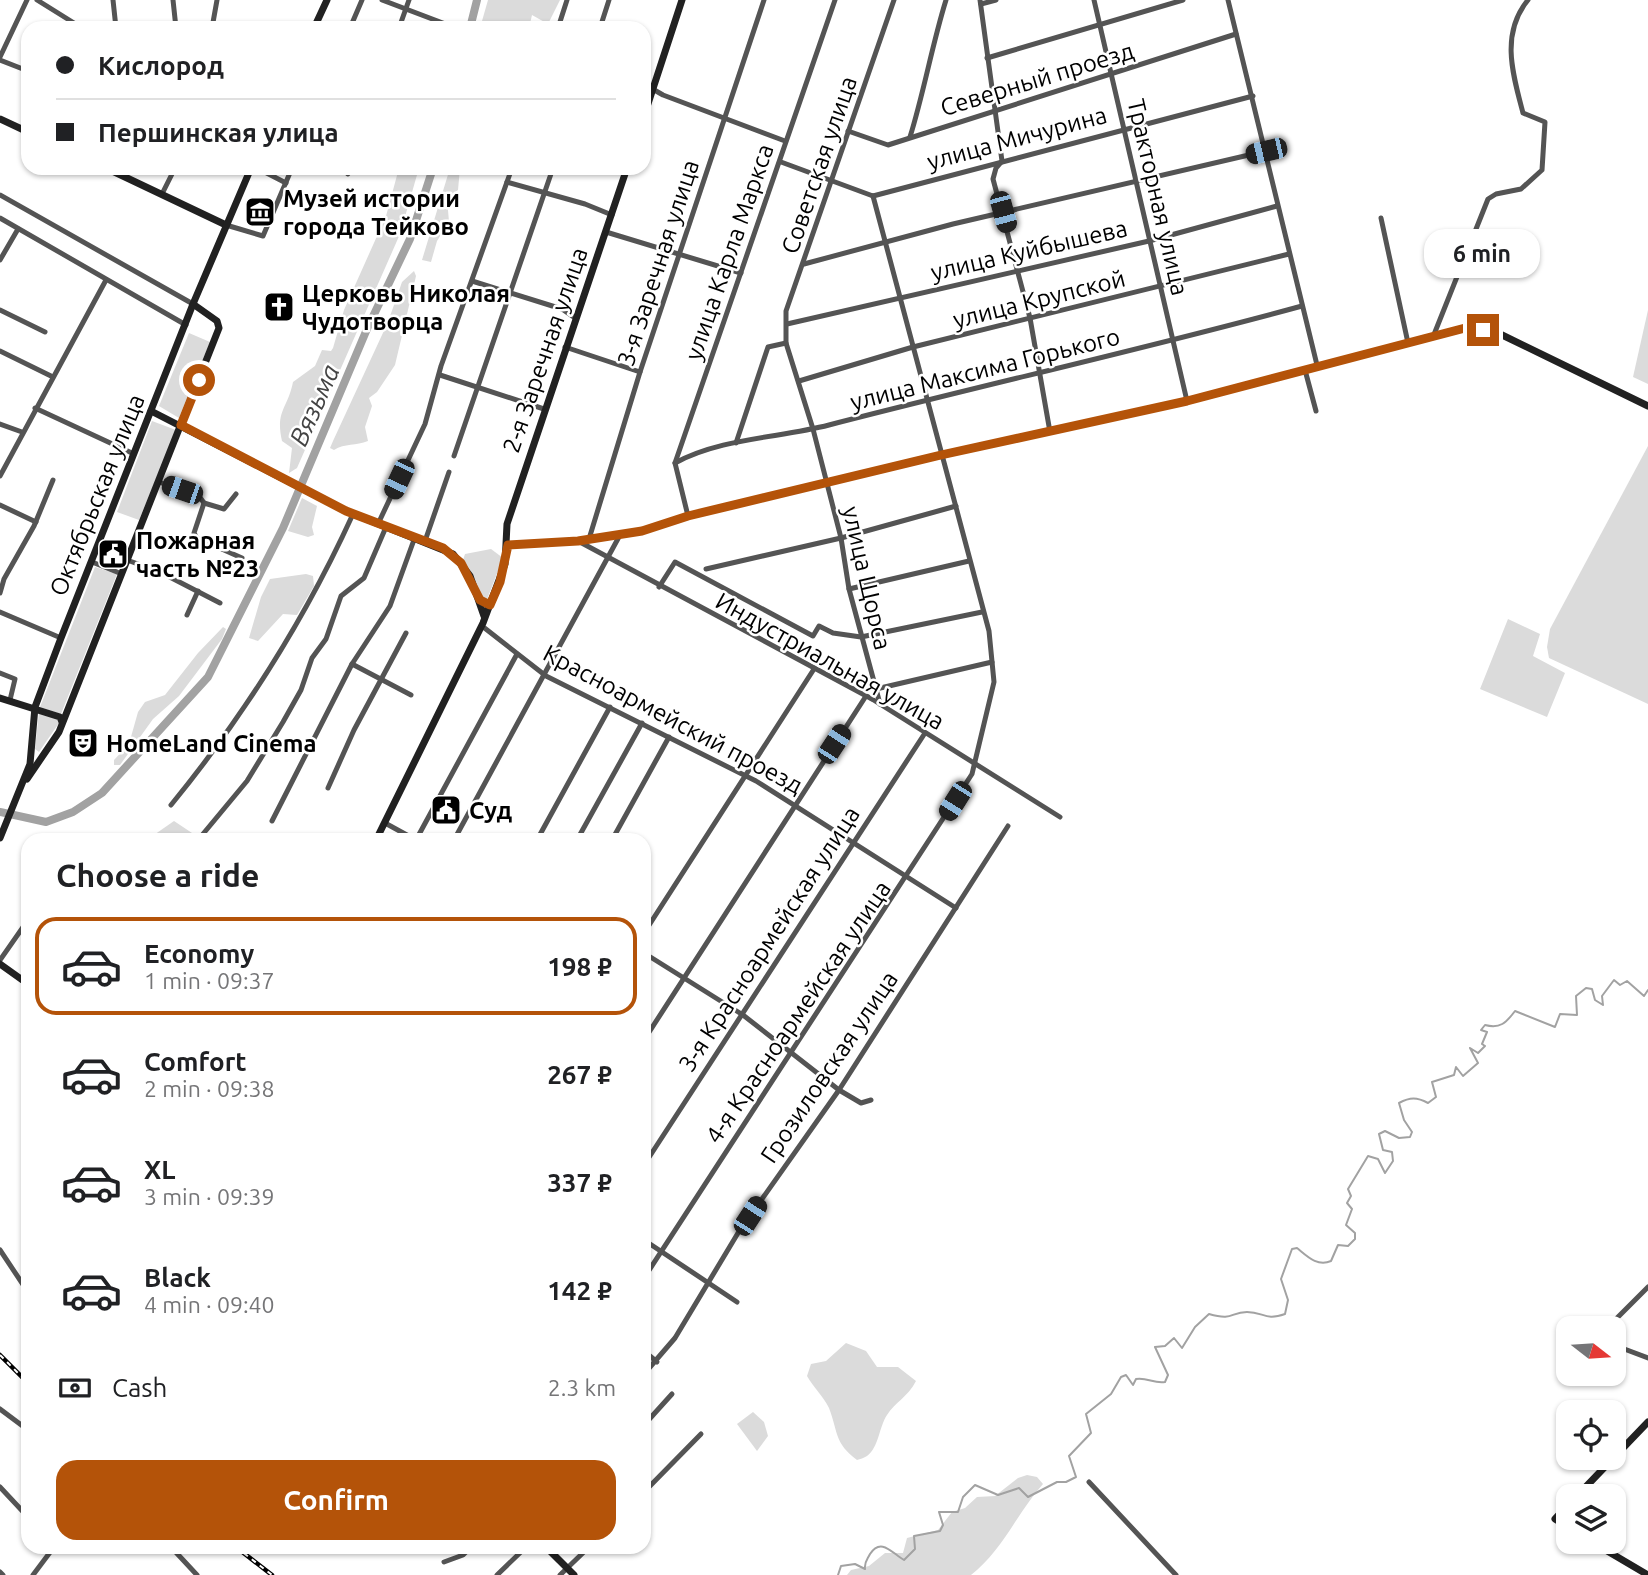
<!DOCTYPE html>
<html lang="en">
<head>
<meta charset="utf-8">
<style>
  :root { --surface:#fff; --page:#f2f2f2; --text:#202124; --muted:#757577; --line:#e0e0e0; --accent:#b45309 }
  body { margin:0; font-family:Ubuntu,sans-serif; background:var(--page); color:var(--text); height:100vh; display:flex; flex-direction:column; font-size:26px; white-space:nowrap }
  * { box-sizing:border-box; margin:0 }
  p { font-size:23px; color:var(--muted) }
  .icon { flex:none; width:38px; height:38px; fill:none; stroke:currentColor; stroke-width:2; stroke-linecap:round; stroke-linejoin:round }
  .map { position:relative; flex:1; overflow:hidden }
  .sheet { position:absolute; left:21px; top:833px; width:630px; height:721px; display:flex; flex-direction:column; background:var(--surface); border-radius:21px; box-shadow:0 2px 5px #0004 }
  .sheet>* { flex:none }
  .top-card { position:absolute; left:21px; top:21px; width:630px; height:154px; border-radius:21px; box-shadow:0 2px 5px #0004; display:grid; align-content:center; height:154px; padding:0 35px; background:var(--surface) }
  .needle { width:46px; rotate:107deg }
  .fabs { position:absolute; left:1556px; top:1316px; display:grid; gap:14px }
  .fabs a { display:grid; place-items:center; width:70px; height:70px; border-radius:14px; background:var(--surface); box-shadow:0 2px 5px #0004; font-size:35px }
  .end { position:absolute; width:32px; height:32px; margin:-16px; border:9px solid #b45309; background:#fff; box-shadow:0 0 0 4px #fff }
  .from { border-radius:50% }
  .bubble { position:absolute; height:49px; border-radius:21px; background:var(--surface); box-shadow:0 2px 5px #0004; font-size:23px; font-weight:700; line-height:49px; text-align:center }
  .car { position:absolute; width:21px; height:42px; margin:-21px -10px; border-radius:9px; box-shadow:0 0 5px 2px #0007; background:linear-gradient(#222 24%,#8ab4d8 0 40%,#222 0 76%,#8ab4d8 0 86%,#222 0) }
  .top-card b { display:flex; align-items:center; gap:24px; height:66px; font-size:26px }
  .top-card b+b { border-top:2px solid var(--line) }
  .top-card i { width:18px; height:18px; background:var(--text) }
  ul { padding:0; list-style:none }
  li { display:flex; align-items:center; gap:21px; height:98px; margin:0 14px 10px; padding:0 21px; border:4px solid transparent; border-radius:21px }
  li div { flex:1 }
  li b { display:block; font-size:26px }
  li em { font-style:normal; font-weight:700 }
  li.on { border-color:var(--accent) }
  li>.icon { width:63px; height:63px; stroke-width:1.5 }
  h2 { padding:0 35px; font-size:32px; line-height:84px }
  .pay { display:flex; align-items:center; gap:18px; height:77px; padding:0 35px; font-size:26px }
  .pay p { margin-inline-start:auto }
  .button { display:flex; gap:14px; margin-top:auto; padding:14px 35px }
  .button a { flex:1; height:80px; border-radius:21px; background:var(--accent); color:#fff; font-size:28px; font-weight:700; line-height:80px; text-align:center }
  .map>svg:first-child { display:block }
  .green { fill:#dbdbdb }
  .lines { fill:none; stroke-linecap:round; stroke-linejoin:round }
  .stream { stroke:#a2a2a2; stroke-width:2 }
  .river { stroke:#a2a2a2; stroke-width:8 }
  .street { stroke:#545454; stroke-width:5 }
  .secondary { stroke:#212121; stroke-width:7 }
  .rail-casing { stroke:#000; stroke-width:4.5 }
  .rail { stroke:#fff; stroke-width:2; stroke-dasharray:5; stroke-linecap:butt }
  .route { stroke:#b45309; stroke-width:9 }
  .labels { text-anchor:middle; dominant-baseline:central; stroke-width:5; stroke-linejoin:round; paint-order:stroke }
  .street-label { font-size:24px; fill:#000; stroke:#fff }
  .poi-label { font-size:24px; font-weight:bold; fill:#000; stroke:#fff; text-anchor:start }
  .water-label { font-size:26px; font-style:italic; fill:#434343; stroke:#fff }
</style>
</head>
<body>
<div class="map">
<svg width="1648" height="1575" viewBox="0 0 1648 1575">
  <rect width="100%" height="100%" fill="#fff"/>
  <g class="green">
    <path d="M 488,0 L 560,0 L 548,24 L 532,15 L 529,28 L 480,28 Z"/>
    <path d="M 399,168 L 419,168 L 400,234 L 297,468 L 289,473 L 292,448 L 282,441 C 275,411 288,408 293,382 L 315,366 L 322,350 L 331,351 L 333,348 L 344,310 L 386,216 Z"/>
    <path d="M 450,168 L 460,168 L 458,190 L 447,198 L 449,222 L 437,241 L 431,262 L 422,260 Z"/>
    <path d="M 414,271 L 416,276 L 395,365 L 377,392 L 369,398 L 372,406 L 365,427 L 368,441 C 356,446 345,443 334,450 L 330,448 L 333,441 L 388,322 L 402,282 Z"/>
    <path d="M 1648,310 L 1648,384 L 1633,377 Z"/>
    <path d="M 189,333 L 210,342 L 179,418 L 159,406 Z"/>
    <path d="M 152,421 L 176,430 L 139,520 L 117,512 Z"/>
    <path d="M 1648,446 L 1648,704 L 1549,658 L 1547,647 L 1550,629 Z"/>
    <path d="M 302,498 L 317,506 L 312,527 L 314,535 L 308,537 L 288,531 Z"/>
    <path d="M 491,549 L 503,558 L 486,602 L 482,599 L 463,560 L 465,554 Z"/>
    <path d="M 95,567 L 117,574 L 61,714 L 40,707 Z"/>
    <path d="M 306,574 L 313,576 L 314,586 L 297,615 L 283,614 L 258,641 L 249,638 L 261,597 L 270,579 Z"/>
    <path d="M 1508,619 L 1540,634 L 1533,656 L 1565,673 L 1547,717 L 1480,689 Z"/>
    <path d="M 223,627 L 226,629 L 222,639 L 179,696 L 153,719 L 120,765 L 114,765 L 114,760 L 129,744 L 138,712 L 145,702 L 165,695 L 198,653 Z"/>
    <path d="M 39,712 L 58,717 L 59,723 L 39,752 L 35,749 Z"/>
    <path d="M 174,821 L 195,835 L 193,840 L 153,840 L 151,837 Z"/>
    <path d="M 846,1343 L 866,1351 L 877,1367 L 898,1367 L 916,1381 C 908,1397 895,1402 887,1415 C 879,1427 879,1447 867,1456 C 864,1458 860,1459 857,1460 C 834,1443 838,1431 829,1408 C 824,1397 813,1387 807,1376 L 811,1364 L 826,1361 Z"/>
    <path d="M 753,1412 L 764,1422 L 768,1436 L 757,1451 L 737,1424 Z"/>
    <path d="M 1027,1475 L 1037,1477 L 1043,1484 C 1017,1513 1003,1550 971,1575 L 847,1575 L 851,1570 L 869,1566 L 885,1553 L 903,1553 L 907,1538 L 938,1530 L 952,1512 L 965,1508 L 977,1497 L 995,1496 L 1018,1478 Z"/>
  </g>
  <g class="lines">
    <path class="stream" d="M 838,1575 L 841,1566 L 855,1564 L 865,1569 C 864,1562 867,1560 870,1554 C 881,1537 892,1553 904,1560 L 915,1549 L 914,1536 L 940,1531 L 943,1525 L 939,1512 L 958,1512 L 963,1497 L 975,1485 L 998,1495 L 1019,1488 L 1028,1497 L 1057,1482 L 1066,1482 L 1076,1477 L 1069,1456 L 1091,1433 L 1086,1414 L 1111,1394 L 1121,1377 L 1126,1375 L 1133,1385 L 1136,1379 C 1147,1377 1154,1384 1165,1382 L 1168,1375 L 1155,1347 L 1165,1346 L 1174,1338 L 1182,1348 L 1195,1327 L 1209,1314 C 1234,1321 1230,1312 1247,1312 C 1264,1312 1265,1321 1285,1314 L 1288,1300 L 1281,1279 L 1292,1249 L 1297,1248 C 1307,1256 1317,1267 1331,1261 L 1338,1245 L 1348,1246 L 1355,1239 L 1355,1233 L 1346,1225 L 1352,1209 L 1347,1203 L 1351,1196 L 1348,1189 L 1368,1156 L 1378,1159 L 1385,1173 L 1393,1161 L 1392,1152 L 1383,1150 L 1379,1134 L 1385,1131 L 1399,1138 L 1410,1137 L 1412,1132 L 1404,1120 L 1399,1103 C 1410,1097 1417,1097 1428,1103 L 1436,1097 L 1432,1082 L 1454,1075 L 1456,1067 L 1463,1076 L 1478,1063 L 1470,1048 L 1478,1053 L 1485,1046 L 1482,1044 L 1487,1032 L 1481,1030 L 1485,1025 C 1500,1029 1506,1023 1515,1011 L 1555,1027 L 1560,1014 L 1577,1015 L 1576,996 L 1586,988 L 1592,989 L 1595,1000 L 1603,1005 L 1602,996 L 1614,980 L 1620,985 L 1627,981 L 1644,996 L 1648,990"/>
    <g class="river">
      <path d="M 470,28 L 477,0"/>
      <path d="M 0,812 L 46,822 L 73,812 L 102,793 L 208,677 L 283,528 L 367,329 L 410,239 L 433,168"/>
    </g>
    <g class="street">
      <path d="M 37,0 L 82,28"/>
      <path d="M 113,0 L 116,28"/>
      <path d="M 173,0 L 176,28"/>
      <path d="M 382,0 L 456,28"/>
      <path d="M 980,0 L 1002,161 L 996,168 L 993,179 L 1030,318 L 1050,432"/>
      <path d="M 1094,0 L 1187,401"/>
      <path d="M 1228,0 L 1317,365"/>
      <path d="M 981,4 L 996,0"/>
      <path d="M 212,28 L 217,0"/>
      <path d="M 350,28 L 362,0"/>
      <path d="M 399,28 L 409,0"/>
      <path d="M 558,28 L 567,0"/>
      <path d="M 600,28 L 609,0"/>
      <path d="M 0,57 L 27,0"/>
      <path d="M 987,58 L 1183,0"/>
      <path d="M 0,60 L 28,71"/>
      <path d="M 644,84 L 663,95 L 785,141"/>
      <path d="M 848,131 L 888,145 L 1236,34"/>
      <path d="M 910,137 C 924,92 932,45 946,0"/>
      <path d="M 781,162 L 873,196"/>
      <path d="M 257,168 L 286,183"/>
      <path d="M 348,174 L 351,168"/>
      <path d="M 507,182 L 585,204 L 612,215"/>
      <path d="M 162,194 L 175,168"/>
      <path d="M 0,195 L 193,304"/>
      <path d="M 873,196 L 1253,96"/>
      <path d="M 0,218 L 186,325"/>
      <path d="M 1381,218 L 1408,343"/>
      <path d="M 226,225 L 263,236 L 292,168"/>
      <path d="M 606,232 L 741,273"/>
      <path d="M 0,260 L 18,229"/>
      <path d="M 804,264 L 953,224 L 1266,151"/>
      <path d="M 472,281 L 562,309 L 575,318"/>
      <path d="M 0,310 L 45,332"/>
      <path d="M 787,324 L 1149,241 L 1277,206"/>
      <path d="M 1433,337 L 1488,199 L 1496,194 L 1521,189 L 1542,170 L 1545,122 L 1523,113 C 1513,75 1500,34 1528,0"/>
      <path d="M 565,347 L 640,372"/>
      <path d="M 0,351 L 53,377"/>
      <path d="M 1305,370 L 1316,411"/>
      <path d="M 440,375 L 544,409"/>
      <path d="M 799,381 L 913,347 L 1289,254"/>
      <path d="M 35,408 L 134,454"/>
      <path d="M 0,424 L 22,432"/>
      <path d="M 736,443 L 768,347 L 786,343"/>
      <path d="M 454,456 L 553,168"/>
      <path d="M 675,463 C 721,438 779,438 829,425 C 987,384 1145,349 1302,306"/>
      <path d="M 0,476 L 106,280"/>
      <path d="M 159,482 L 199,496 L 204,503 L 194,533 L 197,538 L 242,558"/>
      <path d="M 204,503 L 224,509 L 236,494"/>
      <path d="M 0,505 L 36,522"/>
      <path d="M 688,516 L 675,463 L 835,0"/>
      <path d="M 378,524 L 425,424 L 441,366 L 512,168"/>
      <path d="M 589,539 L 640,372 L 764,0"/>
      <path d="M 425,541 L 449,472"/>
      <path d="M 578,541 L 872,699 L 1060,817"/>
      <path d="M 127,560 L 160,572 L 220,603"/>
      <path d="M 92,562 L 122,574"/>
      <path d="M 706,569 L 841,538 L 956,506"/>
      <path d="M 659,587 L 675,562 L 813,636 L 819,626 L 833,633 L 861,637 L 982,612"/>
      <path d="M 849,589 L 969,561"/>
      <path d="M 0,593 L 4,579 L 34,526 L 53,480"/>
      <path d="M 0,612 L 61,638"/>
      <path d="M 187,615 L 198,591"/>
      <path d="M 482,626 L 546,676 L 756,781 L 956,908"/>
      <path d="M 352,664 L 411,695"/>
      <path d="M 0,673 L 15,679 L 10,700"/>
      <path d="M 872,699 L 876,689 L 849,589 L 841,538 L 813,429 L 786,343 L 786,311 L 894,0"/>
      <path d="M 880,704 L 876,689 L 992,662"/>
      <path d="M 328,788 L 354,730 L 406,633"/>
      <path d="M 171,805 C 243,717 306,617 353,514"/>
      <path d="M 272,821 L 352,664 L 390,606 L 415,537"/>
      <path d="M 385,823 L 416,840"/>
      <path d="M 198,840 L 247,781 L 283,722 L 301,690 L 312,658 L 326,639 L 341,596 L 364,578 L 386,527"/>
      <path d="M 416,840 L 517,654"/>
      <path d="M 454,840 L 620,535"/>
      <path d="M 537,840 L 610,707"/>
      <path d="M 577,840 L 642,723"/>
      <path d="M 612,840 L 669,737"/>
      <path d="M 644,933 L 814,669"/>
      <path d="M 644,953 L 743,1015 L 839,1090 L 861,1103 L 871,1100"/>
      <path d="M 0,960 L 28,920"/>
      <path d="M 644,1040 L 866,696"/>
      <path d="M 644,1165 L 925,733"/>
      <path d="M 644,1240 L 737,1302"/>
      <path d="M 0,1250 L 28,1292"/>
      <path d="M 644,1278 L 972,774 L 994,682 L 989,631 L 873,196"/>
      <path d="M 1614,1328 L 1617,1318 L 1648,1287"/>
      <path d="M 1614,1337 L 1619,1347 L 1648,1358"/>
      <path d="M 644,1351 L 657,1362"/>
      <path d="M 644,1374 L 675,1338 L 738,1233 L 839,1090 L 1008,826"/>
      <path d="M 0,1409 L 28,1430"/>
      <path d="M 644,1425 L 672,1394"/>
      <path d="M 1089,1482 L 1176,1575"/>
      <path d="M 0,1487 L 28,1517"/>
      <path d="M 644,1492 L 701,1434"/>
      <path d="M 171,1547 L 197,1575"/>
      <path d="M 444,1562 L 463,1555 L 471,1547"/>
      <path d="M 0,1572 L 3,1575"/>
      <path d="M 33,1575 L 54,1547"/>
      <path d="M 497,1575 L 526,1547"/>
      <path d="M 560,1575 L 589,1547"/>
    </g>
    <g class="secondary">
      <path d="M 314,28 L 327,0"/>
      <path d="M 644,116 L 682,0"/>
      <path d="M 0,119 L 28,132"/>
      <path d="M 106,168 L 226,225"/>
      <path d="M 151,411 L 346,511 L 453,554 L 470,576 L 484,616"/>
      <path d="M 508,545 L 578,541 L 642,531 L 688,516 L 941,455 L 1187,401 L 1469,327 L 1498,333 L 1648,406"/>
      <path d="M 0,698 L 60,717 L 62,722"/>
      <path d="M 27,779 L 59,732 L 219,328 L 217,321 L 193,304"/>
      <path d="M 0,838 L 30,764 L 35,707 L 61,638 L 193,304 L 251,168"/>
      <path d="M 376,840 L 483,623 L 505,564 L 507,524 L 627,168"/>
      <path d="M 0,964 L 28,984"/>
      <path d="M 1577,1496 L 1648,1422"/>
      <path d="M 1568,1505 L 1555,1519 L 1568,1527"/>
      <path d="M 1592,1542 L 1648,1575"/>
      <path d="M 546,1547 L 574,1575"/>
    </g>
    <g class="rail-casing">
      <g id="rail">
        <path d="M 0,1355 L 28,1383"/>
        <path d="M 236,1547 L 272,1575"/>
      </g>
    </g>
    <use href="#rail" class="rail"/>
  </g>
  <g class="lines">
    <path class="route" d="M 199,380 L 181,425 L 346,511 L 443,548 L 461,563 L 480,600 L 490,605 L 500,582 L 508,545 L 578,541 L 642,531 L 688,516 L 941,455 L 1187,401 L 1469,327 L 1483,330"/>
  </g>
  <defs>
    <g id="museum-square" transform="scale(1.575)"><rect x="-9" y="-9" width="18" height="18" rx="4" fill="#000" stroke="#fff"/><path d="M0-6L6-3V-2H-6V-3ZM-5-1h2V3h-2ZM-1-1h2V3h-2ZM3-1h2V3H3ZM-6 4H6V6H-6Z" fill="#fff"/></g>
    <g id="church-square" transform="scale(1.575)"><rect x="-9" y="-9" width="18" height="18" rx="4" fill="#000" stroke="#fff"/><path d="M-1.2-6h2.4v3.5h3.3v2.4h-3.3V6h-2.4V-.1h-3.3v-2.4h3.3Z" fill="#fff"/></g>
    <g id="civic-square" transform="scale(1.575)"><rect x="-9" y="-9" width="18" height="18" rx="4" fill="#000" stroke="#fff"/><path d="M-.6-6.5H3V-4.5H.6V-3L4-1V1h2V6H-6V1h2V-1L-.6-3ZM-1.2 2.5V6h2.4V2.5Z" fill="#fff"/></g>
    <g id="theatre-square" transform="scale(1.575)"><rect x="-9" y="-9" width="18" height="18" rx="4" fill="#000" stroke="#fff"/><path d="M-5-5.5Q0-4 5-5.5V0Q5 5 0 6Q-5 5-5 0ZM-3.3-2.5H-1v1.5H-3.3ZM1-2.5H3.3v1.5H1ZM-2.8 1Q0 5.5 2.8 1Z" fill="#fff"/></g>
  </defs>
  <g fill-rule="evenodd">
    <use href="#museum-square" x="260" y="212"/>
    <use href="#church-square" x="279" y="307"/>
    <use href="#civic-square" x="113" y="554"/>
    <use href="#theatre-square" x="83" y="743"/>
    <use href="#civic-square" x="446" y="810"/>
  </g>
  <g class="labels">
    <g class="street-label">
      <text transform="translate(1037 79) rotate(-17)">Северный проезд</text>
      <text transform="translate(1017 138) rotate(-15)">улица Мичурина</text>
      <text transform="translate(819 165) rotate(-71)">Советская улица</text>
      <text transform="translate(1158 197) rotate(77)">Тракторная улица</text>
      <text transform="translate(1029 250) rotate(-13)">улица Куйбышева</text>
      <text transform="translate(729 252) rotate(-71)">улица Карла Маркса</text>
      <text transform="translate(658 263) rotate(-72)">3-я Заречная улица</text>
      <text transform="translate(1039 299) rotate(-14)">улица Крупской</text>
      <text transform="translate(545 350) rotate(-71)">2-я Заречная улица</text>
      <text transform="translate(985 369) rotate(-14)">улица Максима Горького</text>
      <text transform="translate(97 495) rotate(-68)">Октябрьская улица</text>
      <text transform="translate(867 578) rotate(77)">улица Щорса</text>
      <text transform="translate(830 661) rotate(29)">Индустриальная улица</text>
      <text transform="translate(673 719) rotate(28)">Красноармейский проезд</text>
      <text transform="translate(769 939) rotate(-57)">3-я Красноармейская улица</text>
      <text transform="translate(798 1012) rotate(-56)">4-я Красноармейская улица</text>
      <text transform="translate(829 1067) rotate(-56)">Грозиловская улица</text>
    </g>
    <g class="poi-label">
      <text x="283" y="198">Музей истории<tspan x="283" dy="28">города Тейково</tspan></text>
      <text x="302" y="293">Церковь Николая<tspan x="302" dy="28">Чудотворца</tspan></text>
      <text x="136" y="540">Пожарная<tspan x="136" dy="28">часть №23</tspan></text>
      <text x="106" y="743">HomeLand Cinema</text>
      <text x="469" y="810">Суд</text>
    </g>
    <g class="water-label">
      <text transform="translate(314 405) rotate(-66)">Вязьма</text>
    </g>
  </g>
</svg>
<div class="fabs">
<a><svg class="needle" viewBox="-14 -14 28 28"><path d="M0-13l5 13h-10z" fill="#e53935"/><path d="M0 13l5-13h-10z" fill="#757577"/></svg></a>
<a><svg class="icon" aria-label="locate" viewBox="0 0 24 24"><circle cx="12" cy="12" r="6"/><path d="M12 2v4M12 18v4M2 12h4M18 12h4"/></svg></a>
<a><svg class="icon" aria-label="layers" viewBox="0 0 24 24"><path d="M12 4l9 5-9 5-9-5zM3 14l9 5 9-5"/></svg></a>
</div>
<i class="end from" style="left:199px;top:380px"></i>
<i class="end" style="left:1483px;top:330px"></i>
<div class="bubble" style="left:1424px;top:229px;width:116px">6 min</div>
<i class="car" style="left:1266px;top:151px;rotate:257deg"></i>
<i class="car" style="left:1003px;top:212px;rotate:165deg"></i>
<i class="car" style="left:399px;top:479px;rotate:205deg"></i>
<i class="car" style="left:182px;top:490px;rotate:289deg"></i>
<i class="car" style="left:834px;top:744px;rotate:33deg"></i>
<i class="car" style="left:955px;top:801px;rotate:212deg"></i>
<i class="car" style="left:750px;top:1216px;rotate:33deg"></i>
<div class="top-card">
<b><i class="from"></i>Кислород</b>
<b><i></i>Першинская улица</b>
</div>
<section class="sheet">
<h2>Choose a ride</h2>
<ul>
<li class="on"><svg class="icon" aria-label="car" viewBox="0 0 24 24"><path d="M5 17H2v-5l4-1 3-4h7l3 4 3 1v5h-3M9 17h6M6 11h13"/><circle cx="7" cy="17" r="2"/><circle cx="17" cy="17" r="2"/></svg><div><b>Economy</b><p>1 min · 09:37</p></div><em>198 ₽</em></li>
<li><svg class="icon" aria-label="car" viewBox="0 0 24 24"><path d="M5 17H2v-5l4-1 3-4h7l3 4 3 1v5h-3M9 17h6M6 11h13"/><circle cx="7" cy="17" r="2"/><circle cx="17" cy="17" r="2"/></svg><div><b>Comfort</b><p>2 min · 09:38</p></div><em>267 ₽</em></li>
<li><svg class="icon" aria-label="car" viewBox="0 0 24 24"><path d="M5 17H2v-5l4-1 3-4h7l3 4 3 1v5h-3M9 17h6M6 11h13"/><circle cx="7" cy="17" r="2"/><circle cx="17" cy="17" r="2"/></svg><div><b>XL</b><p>3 min · 09:39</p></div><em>337 ₽</em></li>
<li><svg class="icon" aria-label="car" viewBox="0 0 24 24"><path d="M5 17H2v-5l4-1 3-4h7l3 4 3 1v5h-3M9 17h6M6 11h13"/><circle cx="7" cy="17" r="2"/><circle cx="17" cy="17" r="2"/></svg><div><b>Black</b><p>4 min · 09:40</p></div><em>142 ₽</em></li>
</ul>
<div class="pay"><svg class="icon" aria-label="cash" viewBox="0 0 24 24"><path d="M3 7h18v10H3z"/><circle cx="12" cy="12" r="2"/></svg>Cash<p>2.3 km</p></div>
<div class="button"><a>Confirm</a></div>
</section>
</div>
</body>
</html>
